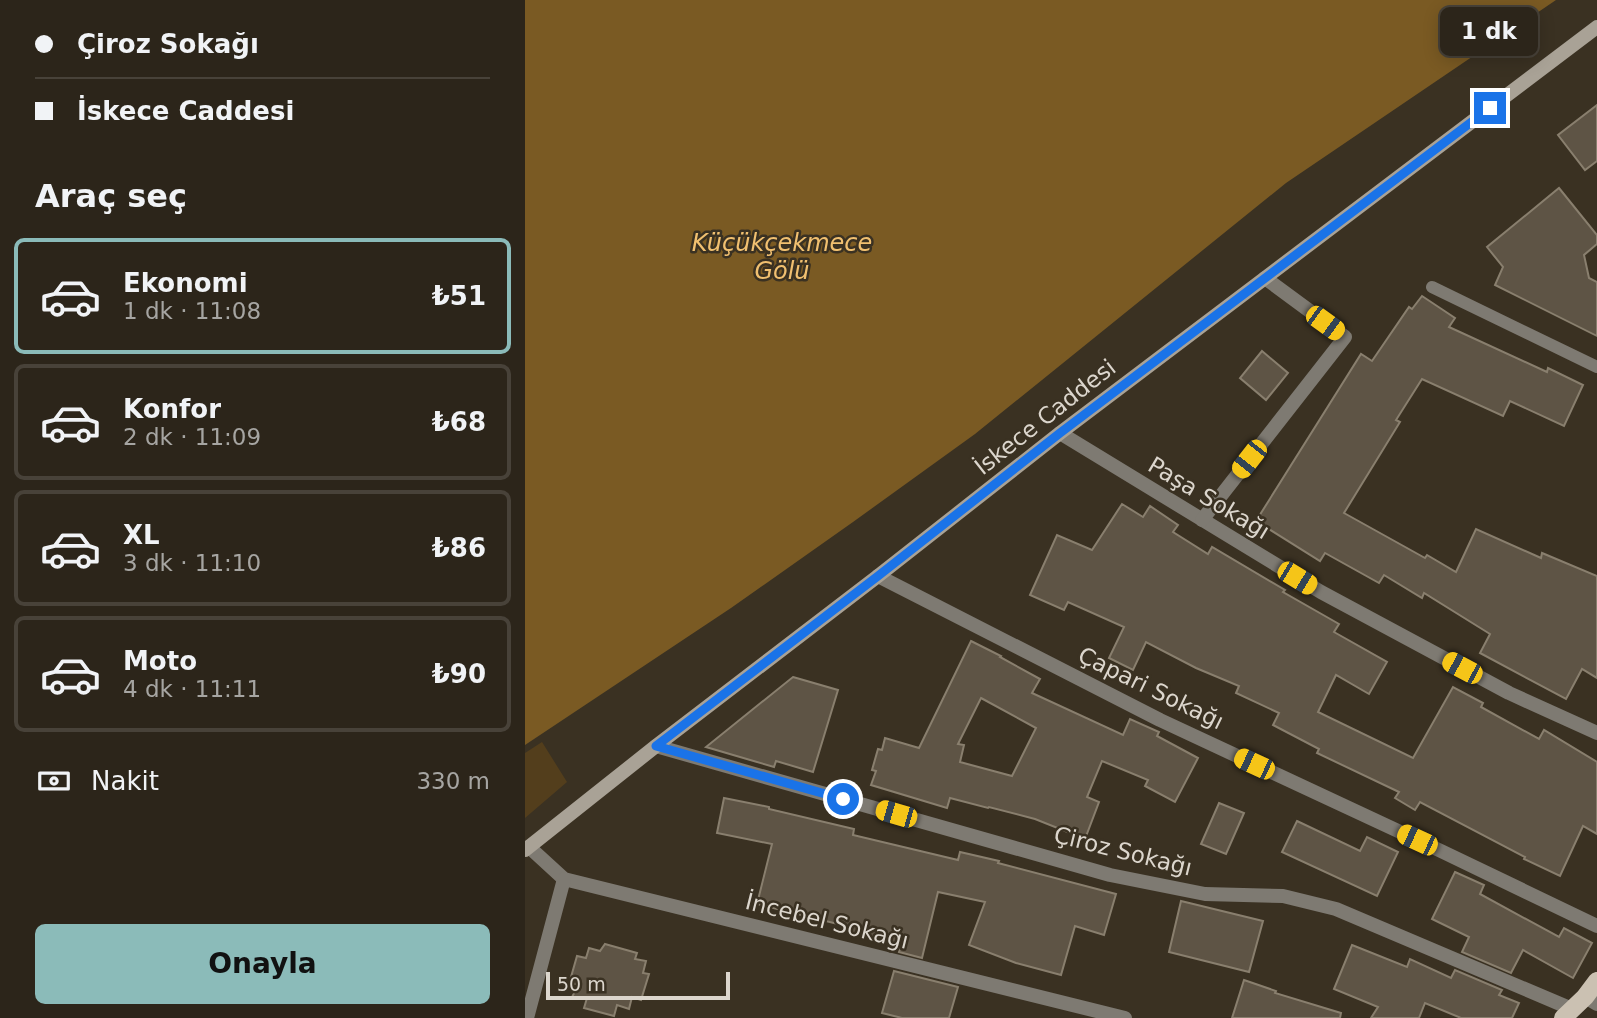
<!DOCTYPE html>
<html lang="tr">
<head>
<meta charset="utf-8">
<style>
  :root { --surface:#2c251a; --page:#342d23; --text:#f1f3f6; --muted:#a6a5a2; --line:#484239; --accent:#8bbbb9 }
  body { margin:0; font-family:"DejaVu Sans",sans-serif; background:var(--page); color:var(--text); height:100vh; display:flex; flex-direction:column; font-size:26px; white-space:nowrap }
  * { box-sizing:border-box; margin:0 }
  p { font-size:23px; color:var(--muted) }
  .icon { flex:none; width:38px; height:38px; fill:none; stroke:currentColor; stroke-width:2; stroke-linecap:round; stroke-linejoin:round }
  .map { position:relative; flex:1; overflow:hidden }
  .details { display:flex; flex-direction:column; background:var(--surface); width:525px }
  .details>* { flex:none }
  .hud { display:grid; align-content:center; height:154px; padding:0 35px; background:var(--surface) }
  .scale { position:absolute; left:21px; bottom:18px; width:184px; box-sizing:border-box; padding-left:7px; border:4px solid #dcd6cd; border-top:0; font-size:19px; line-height:24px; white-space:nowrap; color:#dcd6cd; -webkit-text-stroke:5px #3a3122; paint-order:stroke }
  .end { position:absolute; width:32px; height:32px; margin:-16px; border:9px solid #1a73e8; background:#fff; box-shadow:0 0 0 4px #fff }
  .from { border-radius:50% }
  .bubble { position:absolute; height:49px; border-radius:10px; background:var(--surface); box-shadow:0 4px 18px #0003,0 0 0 2px var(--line); font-size:23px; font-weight:700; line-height:49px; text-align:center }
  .car { position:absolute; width:21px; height:42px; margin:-21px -10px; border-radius:9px; box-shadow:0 0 5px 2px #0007; background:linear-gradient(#f5c518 24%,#345 0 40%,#f5c518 0 76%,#345 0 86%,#f5c518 0) }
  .hud b { display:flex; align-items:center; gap:24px; height:66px; font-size:26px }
  .hud b+b { border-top:2px solid var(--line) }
  .hud i { width:18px; height:18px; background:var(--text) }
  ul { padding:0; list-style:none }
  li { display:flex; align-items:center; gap:21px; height:116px; margin:0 14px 10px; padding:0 21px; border:4px solid var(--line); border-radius:10px }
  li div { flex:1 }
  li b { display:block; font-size:26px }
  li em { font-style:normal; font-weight:700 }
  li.current { border-color:var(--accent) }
  li>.icon { width:63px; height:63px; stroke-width:1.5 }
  h2 { padding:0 35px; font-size:32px; line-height:84px }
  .pay { display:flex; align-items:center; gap:18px; height:77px; padding:0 35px; font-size:26px }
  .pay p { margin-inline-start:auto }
  .primary-button { display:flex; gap:14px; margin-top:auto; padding:14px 35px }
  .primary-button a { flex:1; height:80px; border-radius:10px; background:var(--accent); color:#111; font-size:28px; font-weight:700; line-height:80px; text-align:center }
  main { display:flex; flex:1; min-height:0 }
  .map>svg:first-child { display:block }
  .green { fill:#533e1c }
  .water { fill:#7a5a23 }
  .building { fill:#5e5445; stroke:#897f6e; stroke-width:2; fill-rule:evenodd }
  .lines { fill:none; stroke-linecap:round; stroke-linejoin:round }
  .lane { stroke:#7e7a72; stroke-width:12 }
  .street { stroke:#7e7a72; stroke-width:14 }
  .secondary { stroke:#a9a296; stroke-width:14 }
  .primary { stroke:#cbc1b2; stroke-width:18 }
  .route { stroke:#1a73e8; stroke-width:9 }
  .labels { text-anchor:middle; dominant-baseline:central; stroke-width:5; stroke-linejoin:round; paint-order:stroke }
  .street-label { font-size:23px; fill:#dcd6cd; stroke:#3a3122 }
  .water-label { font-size:24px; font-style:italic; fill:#f1c070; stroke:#3a3122 }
</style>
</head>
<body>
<main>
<section class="details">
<div class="hud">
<b><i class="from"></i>Çiroz Sokağı</b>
<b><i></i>İskece Caddesi</b>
</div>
<h2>Araç seç</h2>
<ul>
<li class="current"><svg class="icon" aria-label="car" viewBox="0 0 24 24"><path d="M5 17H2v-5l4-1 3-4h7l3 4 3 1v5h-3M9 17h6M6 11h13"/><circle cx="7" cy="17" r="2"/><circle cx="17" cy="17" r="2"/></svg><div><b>Ekonomi</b><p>1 dk · 11:08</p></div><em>₺51</em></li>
<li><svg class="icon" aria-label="car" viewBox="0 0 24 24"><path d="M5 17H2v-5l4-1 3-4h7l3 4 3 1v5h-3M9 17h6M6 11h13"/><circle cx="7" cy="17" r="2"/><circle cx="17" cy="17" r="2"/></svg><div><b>Konfor</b><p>2 dk · 11:09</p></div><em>₺68</em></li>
<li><svg class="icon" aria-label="car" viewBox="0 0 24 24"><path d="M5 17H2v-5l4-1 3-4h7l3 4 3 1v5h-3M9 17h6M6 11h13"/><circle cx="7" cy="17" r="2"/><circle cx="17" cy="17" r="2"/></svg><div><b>XL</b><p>3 dk · 11:10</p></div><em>₺86</em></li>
<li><svg class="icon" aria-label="car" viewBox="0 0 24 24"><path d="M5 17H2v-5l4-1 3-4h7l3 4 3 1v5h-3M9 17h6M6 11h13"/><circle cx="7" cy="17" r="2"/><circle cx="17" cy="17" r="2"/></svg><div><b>Moto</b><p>4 dk · 11:11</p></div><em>₺90</em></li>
</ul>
<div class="pay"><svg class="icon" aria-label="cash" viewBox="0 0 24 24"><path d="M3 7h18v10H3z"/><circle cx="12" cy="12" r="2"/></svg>Nakit<p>330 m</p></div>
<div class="primary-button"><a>Onayla</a></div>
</section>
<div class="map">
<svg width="1072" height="1018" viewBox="0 0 1072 1018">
  <rect width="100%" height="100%" fill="#3a3122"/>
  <path class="green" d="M 17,742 L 42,782 L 0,818 L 0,753 Z"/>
  <path class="water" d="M 0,0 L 1031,0 L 761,183 L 450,434 L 328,522 L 206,608 L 0,745 Z"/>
  <g class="building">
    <path d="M 1072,105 L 1072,161 L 1060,170 L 1033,135 Z"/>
    <path d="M 1034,188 L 1072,235 L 1072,244 L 1059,255 L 1064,278 L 1072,282 L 1072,336 L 970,285 L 978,267 L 962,247 Z"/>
    <path d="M 897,296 L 930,318 L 924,327 L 1022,372 L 1023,368 L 1058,385 L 1039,426 L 985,401 L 978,416 L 897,379 L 871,420 L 875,422 L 819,513 L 900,558 L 902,555 L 931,572 L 951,529 L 1016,558 L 1017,553 L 1072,576 L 1072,678 L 1057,669 L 1041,699 L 955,653 L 965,634 L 899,593 L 897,598 L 859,575 L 854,583 L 800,553 L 795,561 L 731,521 L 836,354 L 847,361 L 884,307 L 887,309 Z"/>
    <path d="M 737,351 L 763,373 L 741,400 L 715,378 Z"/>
    <path d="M 597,504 L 618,517 L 625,506 L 653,525 L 648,532 L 683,554 L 687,547 L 760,590 L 758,592 L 814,624 L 809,632 L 862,662 L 844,694 L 811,675 L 793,712 L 888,758 L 928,687 L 958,703 L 956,707 L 1014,739 L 1019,730 L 1072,762 L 1072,834 L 1058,826 L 1035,876 L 999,859 L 1000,857 L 895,802 L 890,810 L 870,798 L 874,792 L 792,753 L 794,749 L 748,725 L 754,713 L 711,693 L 714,686 L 671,668 L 621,642 L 608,670 L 584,658 L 599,627 L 543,602 L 539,610 L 505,595 L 532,535 L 567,550 Z"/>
    <path d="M 446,641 L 476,656 L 475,657 L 515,679 L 507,693 L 598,735 L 605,719 L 634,732 L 632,736 L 673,758 L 650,802 L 620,786 L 623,780 L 577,761 L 562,797 L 574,802 L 560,839 L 510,819 L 464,807 L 463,808 L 425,798 L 422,808 L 346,785 L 351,771 L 347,770 L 353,749 L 357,750 L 360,738 L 394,748 ZM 456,698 L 511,728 L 487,776 L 435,762 L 439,745 L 433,744 Z"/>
    <path d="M 268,677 L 313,690 L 288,772 L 251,761 L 249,767 L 181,747 Z"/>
    <path d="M 199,798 L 244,807 L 244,809 L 329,829 L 328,835 L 433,860 L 435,852 L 474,861 L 473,863 L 591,894 L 579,935 L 550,926 L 536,975 L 491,963 L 444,945 L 460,902 L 413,892 L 397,958 L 374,952 L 376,945 L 324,932 L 325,927 L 232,904 L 247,844 L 192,833 Z"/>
    <path d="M 694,803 L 719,813 L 701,854 L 676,844 Z"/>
    <path d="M 772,821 L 835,851 L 842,837 L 873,852 L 852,896 L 757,852 Z"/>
    <path d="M 930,872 L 959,885 L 955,894 L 1034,937 L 1039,928 L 1067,943 L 1048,978 L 998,950 L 986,973 L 937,952 L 944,937 L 907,919 Z"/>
    <path d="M 656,901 L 738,921 L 724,972 L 644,952 Z"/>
    <path d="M 80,944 L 112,953 L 110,959 L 121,961 L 118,973 L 124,974 L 116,1000 L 107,997 L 104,1009 L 92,1005 L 89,1016 L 59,1008 L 62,998 L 47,997 L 54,984 L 44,984 L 52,956 L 61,958 L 64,948 L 75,951 Z"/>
    <path d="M 827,945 L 882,967 L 885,959 L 926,978 L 930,970 L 977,990 L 974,995 L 994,1003 L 987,1018 L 936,1018 L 900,1003 L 894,1018 L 846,1018 L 853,1007 L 809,989 Z"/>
    <path d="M 369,971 L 433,987 L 424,1018 L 377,1018 L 357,1013 Z"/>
    <path d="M 719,980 L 751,991 L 750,993 L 816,1013 L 815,1018 L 707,1018 Z"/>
  </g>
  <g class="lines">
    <path class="lane" d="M 907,287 L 1072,367"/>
    <g class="street">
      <path d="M 535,433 L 796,592 L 984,693 L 1072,733"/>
      <path d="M 677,520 L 820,337 L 740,278"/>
      <path d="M 353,576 L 635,720 L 916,851 L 1072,926"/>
      <path d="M 131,746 L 585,875 L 680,894 L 758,896 L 811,909 L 1047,1009"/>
      <path d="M 4,847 L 39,879 L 600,1018"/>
      <path d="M 1060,997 L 1072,1004"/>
      <path d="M 2,1018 L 39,879"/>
    </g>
    <path class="secondary" d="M 0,850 L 131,746 L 353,576 L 535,433 L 1072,27"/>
    <path class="primary" d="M 1038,1018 L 1060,997 L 1072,981"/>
  </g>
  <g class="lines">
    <path class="route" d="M 318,799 L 131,746 L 353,576 L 535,433 L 965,108"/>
  </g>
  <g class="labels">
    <g class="street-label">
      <text transform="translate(520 417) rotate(-38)">İskece Caddesi</text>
      <text transform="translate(684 498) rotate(31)">Paşa Sokağı</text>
      <text transform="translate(626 688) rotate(26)">Çapari Sokağı</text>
      <text transform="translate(598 851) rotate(14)">Çiroz Sokağı</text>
      <text transform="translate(302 921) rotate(14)">İncebel Sokağı</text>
    </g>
    <g class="water-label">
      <text x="257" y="243">Küçükçekmece<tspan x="257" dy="28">Gölü</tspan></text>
    </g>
  </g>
</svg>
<div class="scale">50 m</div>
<i class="end from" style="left:318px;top:799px"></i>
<i class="end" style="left:965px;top:108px"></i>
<div class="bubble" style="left:915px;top:7px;width:98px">1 dk</div>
<i class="car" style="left:800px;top:323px;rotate:126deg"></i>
<i class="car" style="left:724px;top:459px;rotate:218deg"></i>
<i class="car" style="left:772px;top:578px;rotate:121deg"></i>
<i class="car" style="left:937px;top:668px;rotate:298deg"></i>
<i class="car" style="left:729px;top:764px;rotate:295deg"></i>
<i class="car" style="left:371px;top:814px;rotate:286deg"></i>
<i class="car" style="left:892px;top:840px;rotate:295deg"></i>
</div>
</main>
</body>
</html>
